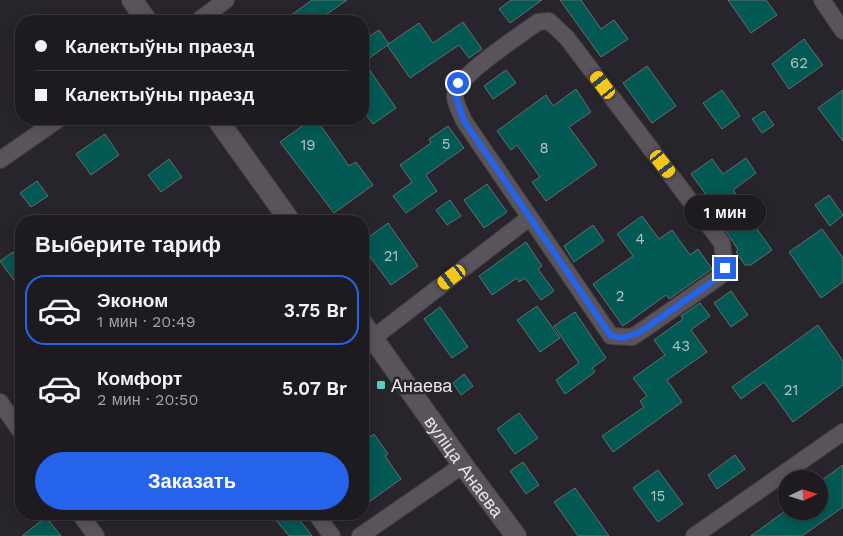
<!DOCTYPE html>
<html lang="ru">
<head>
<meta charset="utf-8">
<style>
  :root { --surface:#1e1b20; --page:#262429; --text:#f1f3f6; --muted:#a1a1a5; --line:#3c393e; --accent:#2563eb }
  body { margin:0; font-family:"Work Sans",sans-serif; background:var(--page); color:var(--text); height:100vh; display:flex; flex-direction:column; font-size:19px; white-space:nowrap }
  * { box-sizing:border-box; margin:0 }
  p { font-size:16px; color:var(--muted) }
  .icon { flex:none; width:28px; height:28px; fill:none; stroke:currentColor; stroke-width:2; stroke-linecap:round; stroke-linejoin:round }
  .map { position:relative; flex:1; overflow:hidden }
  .sheet { position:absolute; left:15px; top:215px; width:354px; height:305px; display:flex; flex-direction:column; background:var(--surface); border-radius:20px; box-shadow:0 2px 12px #0003,0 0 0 1px var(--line) }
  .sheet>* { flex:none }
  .hud { position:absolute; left:15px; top:15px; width:354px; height:110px; border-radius:20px; box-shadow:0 2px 12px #0003,0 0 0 1px var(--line); display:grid; align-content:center; height:110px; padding:0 20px; background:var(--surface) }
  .needle { width:32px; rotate:86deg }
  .controls { position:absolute; left:778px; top:470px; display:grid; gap:10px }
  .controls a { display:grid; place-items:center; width:50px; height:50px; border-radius:50%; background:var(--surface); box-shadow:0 2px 12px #0003,0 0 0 1px var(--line); font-size:25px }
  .end { position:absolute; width:22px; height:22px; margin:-11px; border:6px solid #2563eb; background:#fff; box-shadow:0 0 0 2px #fff }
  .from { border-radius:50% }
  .bubble { position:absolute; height:35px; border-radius:18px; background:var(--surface); box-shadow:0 2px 12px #0003,0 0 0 1px var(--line); font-size:16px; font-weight:600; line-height:35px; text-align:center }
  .car { position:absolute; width:15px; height:30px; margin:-15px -8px; border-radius:6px; box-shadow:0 0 4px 1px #0007; background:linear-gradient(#f5c518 24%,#345 0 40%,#f5c518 0 76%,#345 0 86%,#f5c518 0) }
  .hud b { display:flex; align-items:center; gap:18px; height:48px; font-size:19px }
  .hud b+b { border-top:1px solid var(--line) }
  .hud i { width:12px; height:12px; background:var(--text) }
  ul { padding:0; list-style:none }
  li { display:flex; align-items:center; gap:15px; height:70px; margin:0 10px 8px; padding:0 10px; border:2px solid transparent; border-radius:20px }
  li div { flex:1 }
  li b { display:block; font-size:19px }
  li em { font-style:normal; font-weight:600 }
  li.active { border-color:var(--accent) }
  li>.icon { width:45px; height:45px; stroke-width:1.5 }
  h2 { padding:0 20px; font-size:22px; line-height:60px }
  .primary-button { display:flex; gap:10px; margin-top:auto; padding:10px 20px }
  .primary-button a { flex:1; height:58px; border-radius:30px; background:var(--accent); color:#fff; font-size:20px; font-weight:600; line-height:58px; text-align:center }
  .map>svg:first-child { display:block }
  .building { fill:#035954; stroke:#646f6e }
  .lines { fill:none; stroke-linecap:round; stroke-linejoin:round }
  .minor-casing { stroke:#454146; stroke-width:18 }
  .tertiary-casing { stroke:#454146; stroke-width:22 }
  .minor { stroke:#59545b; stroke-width:16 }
  .tertiary { stroke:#59545b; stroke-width:20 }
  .route { stroke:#2563eb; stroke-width:6 }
  .poi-dot { fill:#56cec4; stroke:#28242b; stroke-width:2 }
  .labels { text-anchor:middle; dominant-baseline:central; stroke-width:5; stroke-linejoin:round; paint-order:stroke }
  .number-label { font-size:15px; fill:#afc2c4 }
  .poi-label { font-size:18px; fill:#e8e5e9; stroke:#28242b; text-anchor:start }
  .street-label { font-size:18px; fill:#e8e5e9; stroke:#28242b }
</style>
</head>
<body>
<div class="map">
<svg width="843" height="536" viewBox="0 0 843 536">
  <rect width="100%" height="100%" fill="#28242b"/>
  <g class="building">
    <path d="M 312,0 L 347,0 L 317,21 L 283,21 Z"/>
    <path d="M 511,0 L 542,0 L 510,23 L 499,9 Z"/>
    <path d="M 560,0 L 581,0 L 601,29 L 614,20 L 628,39 L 601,57 Z"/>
    <path d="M 728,0 L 766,0 L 777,15 L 751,33 Z"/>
    <path d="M 463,22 L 482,49 L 469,58 L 459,45 L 410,78 L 387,45 L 419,23 L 433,43 Z"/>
    <path d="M 379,30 L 389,44 L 364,62 L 396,108 L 373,124 L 362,109 L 362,41 Z"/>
    <path d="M 804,39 L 823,65 L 789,89 L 772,64 Z"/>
    <path d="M 647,66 L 676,106 L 652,123 L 623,83 Z"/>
    <path d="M 506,70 L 516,83 L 493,99 L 484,86 Z"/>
    <path d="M 576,89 L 591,112 L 569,127 L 597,165 L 546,201 L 532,182 L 540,177 L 517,145 L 511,150 L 497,131 L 546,95 L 553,106 Z"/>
    <path d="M 722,90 L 740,116 L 722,129 L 703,103 Z"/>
    <path d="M 843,90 L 843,141 L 818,108 Z"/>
    <path d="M 764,111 L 774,125 L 762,133 L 752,119 Z"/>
    <path d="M 312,119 L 316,119 L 349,166 L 356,162 L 373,185 L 334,213 L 280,142 Z"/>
    <path d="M 448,126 L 464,148 L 426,175 L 437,191 L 406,213 L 393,196 L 412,182 L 400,165 L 431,143 L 429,139 Z"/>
    <path d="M 105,134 L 119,155 L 91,175 L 76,154 Z"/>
    <path d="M 746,158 L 756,173 L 733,190 L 757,223 L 754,225 L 772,250 L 751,265 L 745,265 L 736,252 L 738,250 L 730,237 L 714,215 L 719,212 L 691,174 L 712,159 L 723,174 Z"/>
    <path d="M 169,159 L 182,177 L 161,192 L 148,175 Z"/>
    <path d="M 37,181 L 48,196 L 31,207 L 20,193 Z"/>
    <path d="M 487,184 L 507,212 L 484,228 L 464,200 Z"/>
    <path d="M 829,195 L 843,215 L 830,226 L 815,205 Z"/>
    <path d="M 450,200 L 461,216 L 447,225 L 436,210 Z"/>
    <path d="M 642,216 L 659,239 L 672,230 L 690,255 L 698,249 L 712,269 L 669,299 L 666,295 L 623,326 L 593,284 L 633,256 L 617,234 Z"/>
    <path d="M 388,223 L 418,266 L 391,285 L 362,246 L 362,242 Z"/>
    <path d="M 593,225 L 604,241 L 574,262 L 564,246 Z"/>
    <path d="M 822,229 L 843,258 L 843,282 L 821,298 L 789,252 Z"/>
    <path d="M 526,242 L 542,266 L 538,269 L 554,291 L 541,300 L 525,278 L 519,282 L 517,278 L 492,295 L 479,276 Z"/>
    <path d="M 13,252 L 21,263 L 21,290 L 0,261 Z"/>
    <path d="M 731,291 L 748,315 L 731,327 L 714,303 Z"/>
    <path d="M 700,303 L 710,316 L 691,330 L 707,352 L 667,380 L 682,402 L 613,452 L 602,436 L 644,407 L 640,401 L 647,396 L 633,378 L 665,355 L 654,340 L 683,319 L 681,316 Z"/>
    <path d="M 537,306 L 560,338 L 540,352 L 517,320 Z"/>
    <path d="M 440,307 L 468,347 L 452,358 L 424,319 Z"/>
    <path d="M 575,312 L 606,358 L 592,368 L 595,372 L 565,394 L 556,380 L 579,363 L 554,326 Z"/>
    <path d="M 818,325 L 843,361 L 843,385 L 793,422 L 764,382 L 741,399 L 732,387 Z"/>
    <path d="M 464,374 L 473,386 L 461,395 L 453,383 Z"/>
    <path d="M 519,413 L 538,438 L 515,454 L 497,429 Z"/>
    <path d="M 374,434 L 388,454 L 385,456 L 401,479 L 362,507 L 362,442 Z"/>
    <path d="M 735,455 L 745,469 L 717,489 L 708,475 Z"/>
    <path d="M 523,462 L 539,485 L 526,494 L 510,471 Z"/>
    <path d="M 843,465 L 843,507 L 802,536 L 751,536 L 785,511 L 819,511 L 819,482 Z"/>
    <path d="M 658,470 L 683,504 L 658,522 L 633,488 Z"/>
    <path d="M 575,488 L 609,536 L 578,536 L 554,502 Z"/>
    <path d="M 284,514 L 295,514 L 312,536 L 289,536 L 276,520 Z"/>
    <path d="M 46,517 L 61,536 L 22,536 Z"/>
  </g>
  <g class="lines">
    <g class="minor-casing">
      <g id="minor">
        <path d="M 822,0 L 843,31"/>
        <path d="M 198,21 L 226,0"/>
        <path d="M 549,21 L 567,38 L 722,243 L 725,268 L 719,277 L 640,332 L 632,337 L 611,336 L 464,121 C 461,113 455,104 455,96 C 455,76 521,35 538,22 Z"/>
        <path d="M 0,160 L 59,119"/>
        <path d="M 373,338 L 529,218"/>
        <path d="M 0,402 L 21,432"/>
        <path d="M 80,514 L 96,536"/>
        <path d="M 316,514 L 332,536"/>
        <path d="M 360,536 L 463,465"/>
        <path d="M 694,536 L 843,432"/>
      </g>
    </g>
    <g class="tertiary-casing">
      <g id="tertiary">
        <path d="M 132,0 L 147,21"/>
        <path d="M 217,119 L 290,221"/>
        <path id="s1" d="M 362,323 L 463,465 L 516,536"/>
      </g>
    </g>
    <use href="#minor" class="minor"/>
    <use href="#tertiary" class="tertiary"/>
  </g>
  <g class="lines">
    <path class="route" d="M 458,83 L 455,94 L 464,121 L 611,336 L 623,338 L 640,332 L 719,277 L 725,268"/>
  </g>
  <rect class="poi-dot" x="376" y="380" width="10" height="10" rx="2.5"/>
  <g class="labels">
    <g class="number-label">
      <text x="799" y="63">62</text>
      <text x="446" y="144">5</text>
      <text x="308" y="145">19</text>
      <text x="544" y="148">8</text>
      <text x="640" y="239">4</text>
      <text x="391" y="256">21</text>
      <text x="620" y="296">2</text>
      <text x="681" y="346">43</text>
      <text x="791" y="390">21</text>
      <text x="658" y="496">15</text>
    </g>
    <g class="poi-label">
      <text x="391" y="385">Анаева</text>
    </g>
    <g class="street-label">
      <text stroke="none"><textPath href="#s1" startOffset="176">вуліца Анаева</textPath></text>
    </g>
  </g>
</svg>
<div class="controls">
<a><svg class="needle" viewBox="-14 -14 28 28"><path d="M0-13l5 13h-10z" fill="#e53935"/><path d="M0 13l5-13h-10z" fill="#a1a1a5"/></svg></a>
</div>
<i class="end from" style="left:458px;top:83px"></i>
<i class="end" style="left:725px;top:268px"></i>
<div class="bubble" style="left:684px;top:195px;width:82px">1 мин</div>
<i class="car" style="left:603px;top:85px;rotate:323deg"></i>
<i class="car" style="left:663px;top:164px;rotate:142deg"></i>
<i class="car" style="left:452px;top:277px;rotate:233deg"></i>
<div class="hud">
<b><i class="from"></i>Калектыўны праезд</b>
<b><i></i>Калектыўны праезд</b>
</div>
<section class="sheet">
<h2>Выберите тариф</h2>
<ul>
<li class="active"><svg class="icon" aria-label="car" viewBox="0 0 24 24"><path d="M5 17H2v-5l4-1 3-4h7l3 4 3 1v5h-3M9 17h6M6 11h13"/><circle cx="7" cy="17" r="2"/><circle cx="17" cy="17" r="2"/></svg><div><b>Эконом</b><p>1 мин · 20:49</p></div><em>3.75 Br</em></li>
<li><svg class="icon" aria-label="car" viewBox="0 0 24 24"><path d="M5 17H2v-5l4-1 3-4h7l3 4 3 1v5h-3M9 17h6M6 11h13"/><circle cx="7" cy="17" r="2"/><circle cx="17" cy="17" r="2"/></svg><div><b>Комфорт</b><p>2 мин · 20:50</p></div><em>5.07 Br</em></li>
</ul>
<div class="primary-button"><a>Заказать</a></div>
</section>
</div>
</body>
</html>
